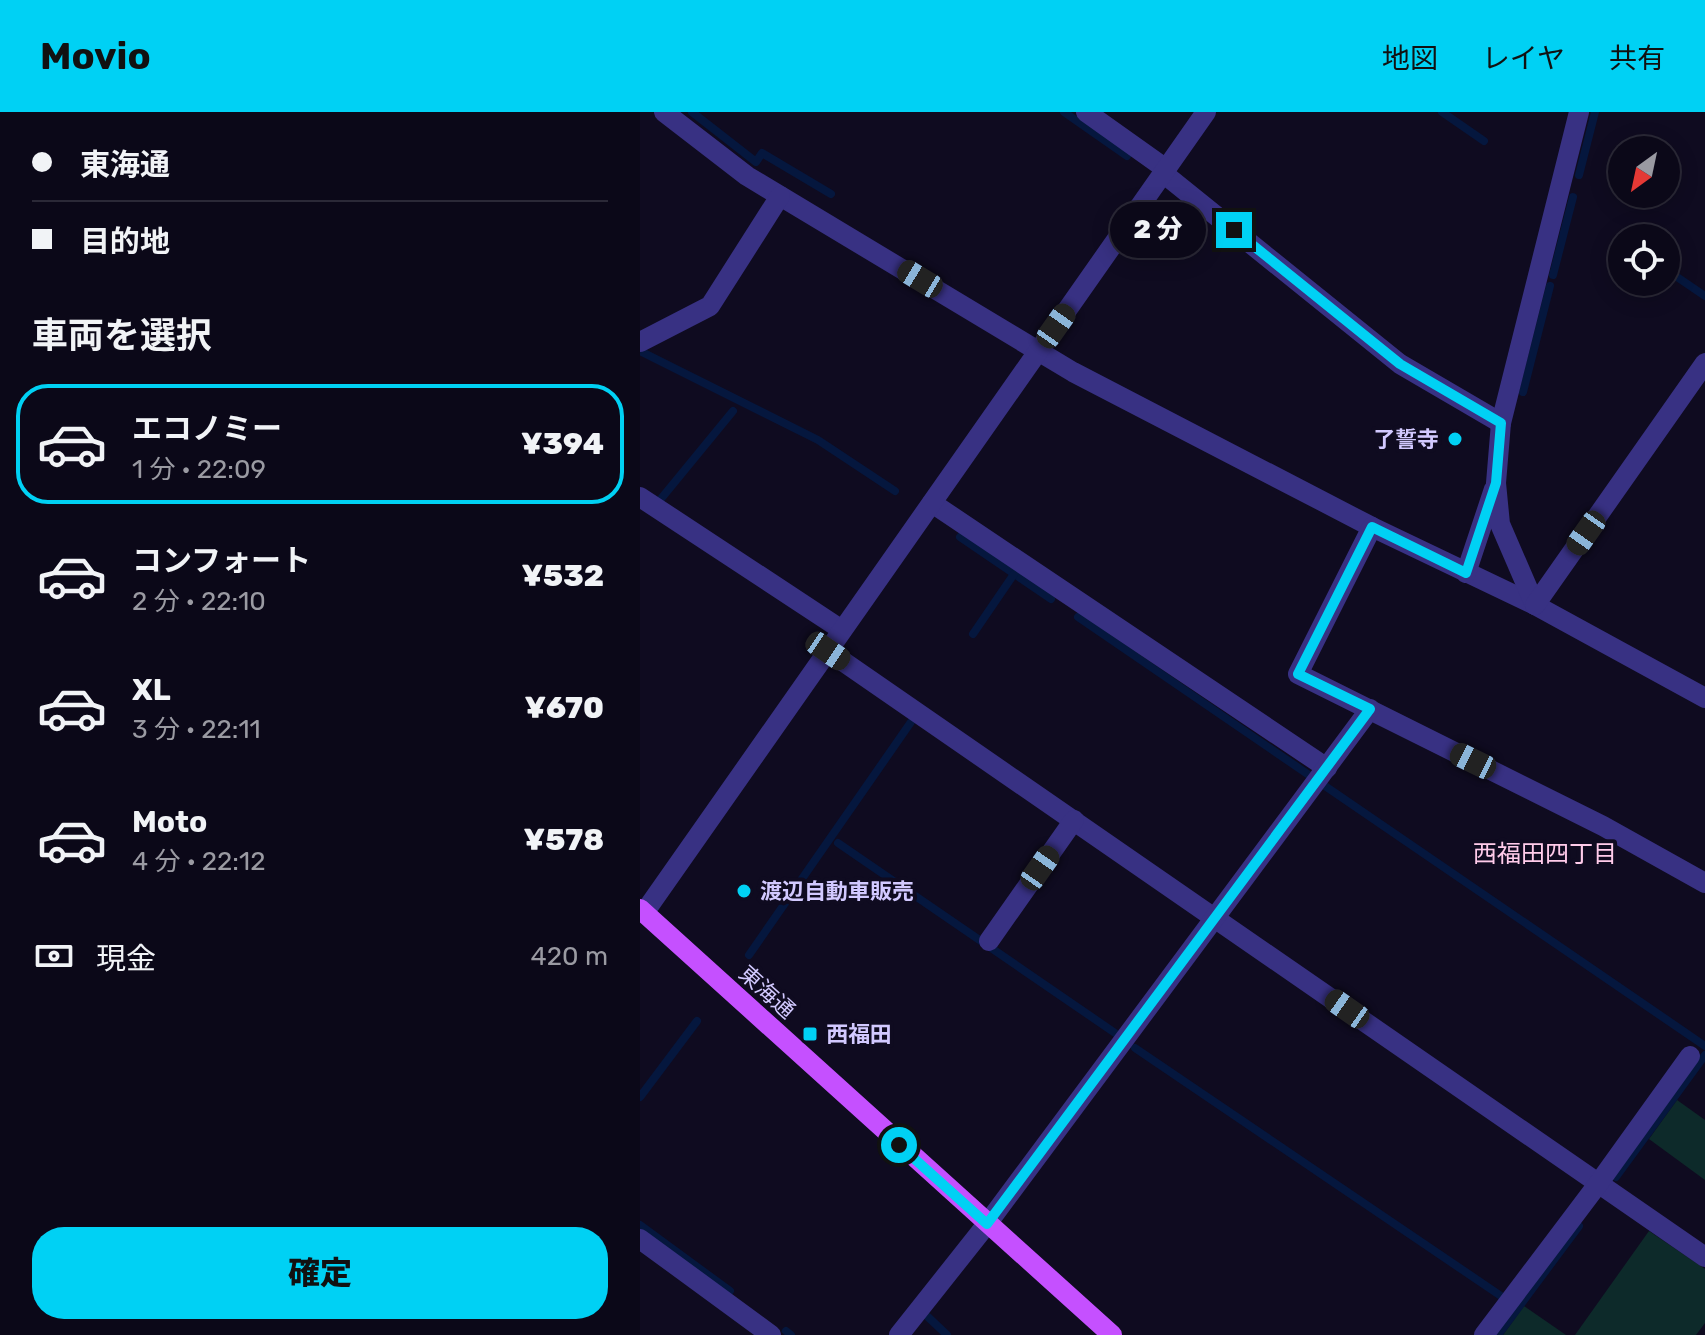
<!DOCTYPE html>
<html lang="ja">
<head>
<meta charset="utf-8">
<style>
  :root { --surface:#0b0818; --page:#191625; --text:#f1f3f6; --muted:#9a9aa2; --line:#2b2937; --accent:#00d1f4 }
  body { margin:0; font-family:Rubik,"Noto Sans JP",sans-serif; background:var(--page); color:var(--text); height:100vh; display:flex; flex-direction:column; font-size:30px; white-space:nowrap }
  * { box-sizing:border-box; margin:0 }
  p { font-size:26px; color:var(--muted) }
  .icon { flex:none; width:44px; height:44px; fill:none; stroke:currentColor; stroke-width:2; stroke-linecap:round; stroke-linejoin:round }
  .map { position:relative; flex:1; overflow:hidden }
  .side { display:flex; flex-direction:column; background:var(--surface); width:640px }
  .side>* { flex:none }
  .guide { display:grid; align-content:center; height:176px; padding:0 32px; background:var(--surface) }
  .needle { width:52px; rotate:213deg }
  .fabs { position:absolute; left:968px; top:24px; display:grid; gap:16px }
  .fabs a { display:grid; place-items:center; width:72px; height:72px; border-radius:50%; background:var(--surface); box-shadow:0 4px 20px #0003,0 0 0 2px var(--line); font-size:40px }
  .end { position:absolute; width:36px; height:36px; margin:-18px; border:10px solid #00d1f4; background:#111; box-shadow:0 0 0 4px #111 }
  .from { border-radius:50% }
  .bubble { position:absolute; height:56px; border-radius:28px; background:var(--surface); box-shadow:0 4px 20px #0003,0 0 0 2px var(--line); font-size:26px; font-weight:800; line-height:56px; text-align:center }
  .car { position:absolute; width:24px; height:48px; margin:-24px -12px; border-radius:10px; box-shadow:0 0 6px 2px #0007; background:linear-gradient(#222 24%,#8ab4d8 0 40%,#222 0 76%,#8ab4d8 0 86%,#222 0) }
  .guide b { display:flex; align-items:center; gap:28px; height:76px; font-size:30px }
  .guide b+b { border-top:2px solid var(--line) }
  .guide i { width:20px; height:20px; background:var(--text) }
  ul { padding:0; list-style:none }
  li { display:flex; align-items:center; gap:24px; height:120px; margin:0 16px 12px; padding:0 16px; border:4px solid transparent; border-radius:32px }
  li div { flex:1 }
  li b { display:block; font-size:30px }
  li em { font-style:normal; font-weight:800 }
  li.on { border-color:var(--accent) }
  li>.icon { width:72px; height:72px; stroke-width:1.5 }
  h2 { padding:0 32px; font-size:36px; line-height:96px }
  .pay { display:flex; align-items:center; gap:20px; height:88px; padding:0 32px; font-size:30px }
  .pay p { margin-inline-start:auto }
  .primary-button { display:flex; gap:16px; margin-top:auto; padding:16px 32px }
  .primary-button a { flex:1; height:92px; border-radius:32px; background:var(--accent); color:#111; font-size:32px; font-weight:800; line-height:92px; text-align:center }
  header { display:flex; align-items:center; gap:48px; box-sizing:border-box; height:112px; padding:0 40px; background:var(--accent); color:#111 }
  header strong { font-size:38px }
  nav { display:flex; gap:44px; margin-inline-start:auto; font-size:28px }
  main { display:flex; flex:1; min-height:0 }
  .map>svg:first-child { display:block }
  .green { fill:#0d2a2a }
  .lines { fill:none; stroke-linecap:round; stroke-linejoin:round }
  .stream { stroke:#05173e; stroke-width:8 }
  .minor { stroke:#383183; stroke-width:20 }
  .major { stroke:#c550ff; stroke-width:20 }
  .route { stroke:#00d1f4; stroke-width:10 }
  .poi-dot { fill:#00d1f4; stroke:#0f0b20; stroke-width:3 }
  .labels { text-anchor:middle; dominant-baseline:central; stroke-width:8; stroke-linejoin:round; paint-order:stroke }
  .poi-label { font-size:22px; font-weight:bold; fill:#d2c9ff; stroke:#0f0b20; text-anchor:start }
  .street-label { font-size:22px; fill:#d2c9ff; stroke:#0f0b20 }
  .neighbourhood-label { font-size:24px; fill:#ffcbea; stroke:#0f0b20 }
</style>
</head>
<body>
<header>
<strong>Movio</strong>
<nav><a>地図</a><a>レイヤ</a><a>共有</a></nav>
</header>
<main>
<section class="side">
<div class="guide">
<b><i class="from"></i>東海通</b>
<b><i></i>目的地</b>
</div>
<h2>車両を選択</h2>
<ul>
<li class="on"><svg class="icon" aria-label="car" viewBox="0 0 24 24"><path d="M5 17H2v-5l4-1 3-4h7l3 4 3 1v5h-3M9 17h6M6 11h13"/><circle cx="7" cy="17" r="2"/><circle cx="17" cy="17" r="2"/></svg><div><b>エコノミー</b><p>1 分 · 22:09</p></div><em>¥394</em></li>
<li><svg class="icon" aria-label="car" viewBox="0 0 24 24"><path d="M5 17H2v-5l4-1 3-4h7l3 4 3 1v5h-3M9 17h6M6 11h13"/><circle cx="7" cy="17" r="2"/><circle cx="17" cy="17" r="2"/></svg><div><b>コンフォート</b><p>2 分 · 22:10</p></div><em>¥532</em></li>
<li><svg class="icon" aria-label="car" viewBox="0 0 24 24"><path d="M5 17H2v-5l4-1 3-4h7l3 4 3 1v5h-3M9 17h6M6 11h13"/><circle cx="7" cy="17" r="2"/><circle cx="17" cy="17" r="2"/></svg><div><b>XL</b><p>3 分 · 22:11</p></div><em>¥670</em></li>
<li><svg class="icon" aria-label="car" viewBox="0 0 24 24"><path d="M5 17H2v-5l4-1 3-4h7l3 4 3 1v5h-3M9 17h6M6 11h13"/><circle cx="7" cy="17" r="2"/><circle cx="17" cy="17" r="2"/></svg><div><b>Moto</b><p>4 分 · 22:12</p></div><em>¥578</em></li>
</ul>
<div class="pay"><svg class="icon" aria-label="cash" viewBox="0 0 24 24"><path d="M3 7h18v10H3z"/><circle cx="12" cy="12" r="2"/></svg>現金<p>420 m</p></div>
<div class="primary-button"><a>確定</a></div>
</section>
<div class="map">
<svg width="1065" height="1223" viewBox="0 0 1065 1223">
  <rect width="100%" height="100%" fill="#0f0b20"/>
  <g class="green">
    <path d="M 1037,988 L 1065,1008 L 1065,1068 L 1009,1027 Z"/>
    <path d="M 1009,1119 L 1065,1157 L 1065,1211 L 1056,1223 L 935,1223 Z"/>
    <path d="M 884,1194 L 926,1223 L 863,1223 Z"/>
  </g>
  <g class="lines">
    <g class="stream">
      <path d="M 52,0 L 116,50 L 122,41 L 191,82"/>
      <path d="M 424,0 L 487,44"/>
      <path d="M 802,0 L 844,29"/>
      <path d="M 939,63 L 955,0"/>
      <path d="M 913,163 L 933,85"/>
      <path d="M 1037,165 L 1065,184"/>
      <path d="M 0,239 L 178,328 L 255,379"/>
      <path d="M 883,280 L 910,174"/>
      <path d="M 20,388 L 93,299"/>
      <path d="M 320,425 L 411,487"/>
      <path d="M 438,505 L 1065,934"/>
      <path d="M 333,522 L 374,462"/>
      <path d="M 198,731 L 475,921"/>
      <path d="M 109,843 L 271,610"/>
      <path d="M 495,936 L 861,1184"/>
      <path d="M 0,985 L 57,909"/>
      <path d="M 976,1065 L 1065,943"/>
      <path d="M 0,1113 L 90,1179"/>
      <path d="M 288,1205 L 307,1223"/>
      <path d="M 146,1219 L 151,1223"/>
      <path d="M 858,1223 L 939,1114"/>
    </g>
    <g class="minor">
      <path d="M 24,0 L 107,64 L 433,260 L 732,415 L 895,493 L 1065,586"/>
      <path d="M 446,0 L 526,57"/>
      <path d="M 523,61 L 760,252 L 861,311"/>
      <path d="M 0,230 L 70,194 L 140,84"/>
      <path d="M 0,385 L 202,518"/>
      <path d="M 292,391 L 687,656"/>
      <path d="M 732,415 L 658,562 L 963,714 L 1065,771"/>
      <path d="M 826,461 L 854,377"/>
      <path d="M 895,493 L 860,412 L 856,371 L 861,311 L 939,0"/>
      <path d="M 895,493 L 1065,251"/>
      <path d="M 188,539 L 1065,1145"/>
      <path d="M 4,801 L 566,0"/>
      <path d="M 349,829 L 434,708"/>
      <path d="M 0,1127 L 131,1223"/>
      <path d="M 259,1223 L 347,1112 L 730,597"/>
      <path d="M 844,1223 L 958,1072 L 1050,944"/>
    </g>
    <path class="major" d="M 0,797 L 472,1223"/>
  </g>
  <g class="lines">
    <path class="route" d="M 259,1033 L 347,1112 L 730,597 L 658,562 L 732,415 L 826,461 L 856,371 L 861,311 L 760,252 L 594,118"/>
  </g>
  <g class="poi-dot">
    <circle cx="815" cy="327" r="8"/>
    <circle cx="104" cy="779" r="8"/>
    <rect x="162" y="914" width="16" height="16" rx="4"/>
  </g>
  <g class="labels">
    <g class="poi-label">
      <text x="799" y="327" text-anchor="end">了誓寺</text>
      <text x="120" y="779">渡辺自動車販売</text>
      <text x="186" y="922">西福田</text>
    </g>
    <g class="street-label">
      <text transform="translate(127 880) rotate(42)">東海通</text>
    </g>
    <g class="neighbourhood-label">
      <text x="905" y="742">西福田四丁目</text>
    </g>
  </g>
</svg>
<div class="fabs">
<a><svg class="needle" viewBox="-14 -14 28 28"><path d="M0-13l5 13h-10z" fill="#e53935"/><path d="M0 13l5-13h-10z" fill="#9a9aa2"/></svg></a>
<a><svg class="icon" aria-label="locate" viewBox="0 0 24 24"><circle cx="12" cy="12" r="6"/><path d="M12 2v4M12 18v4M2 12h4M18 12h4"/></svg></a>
</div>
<i class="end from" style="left:259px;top:1033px"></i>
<i class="end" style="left:594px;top:118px"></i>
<div class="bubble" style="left:470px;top:90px;width:96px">2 分</div>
<i class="car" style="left:280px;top:167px;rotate:301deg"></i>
<i class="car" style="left:416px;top:214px;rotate:35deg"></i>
<i class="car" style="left:946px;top:421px;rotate:215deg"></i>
<i class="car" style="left:188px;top:539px;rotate:124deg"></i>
<i class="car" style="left:833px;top:649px;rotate:296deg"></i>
<i class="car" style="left:400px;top:756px;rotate:35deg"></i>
<i class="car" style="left:707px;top:897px;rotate:305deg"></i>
</div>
</main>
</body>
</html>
